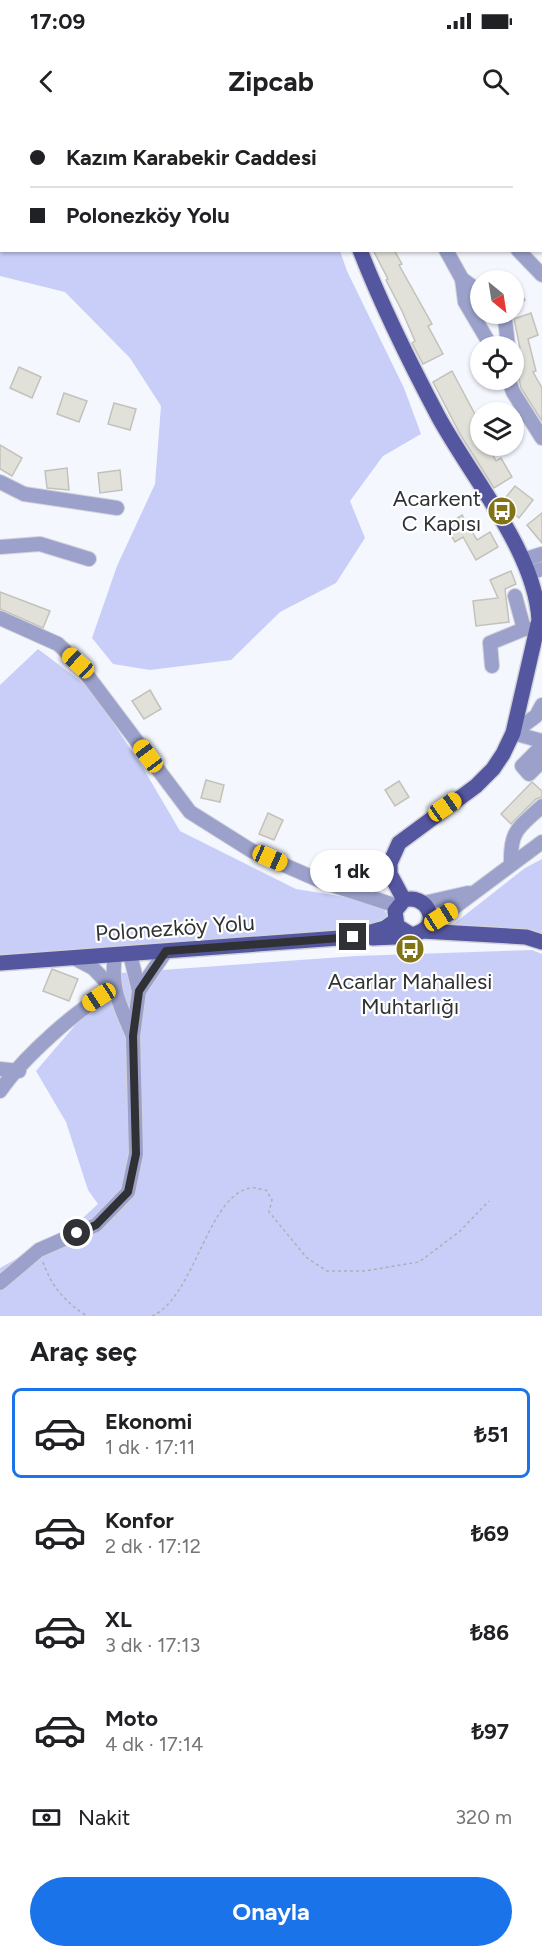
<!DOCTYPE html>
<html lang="tr">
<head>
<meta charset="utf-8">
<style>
  :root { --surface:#fff; --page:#f6f6f6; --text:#202124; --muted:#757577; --line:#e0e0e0; --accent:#1a73e8 }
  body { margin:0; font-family:Figtree,sans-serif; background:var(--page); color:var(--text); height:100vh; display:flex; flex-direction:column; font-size:22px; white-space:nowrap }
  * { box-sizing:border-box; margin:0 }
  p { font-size:20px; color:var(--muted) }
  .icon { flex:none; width:33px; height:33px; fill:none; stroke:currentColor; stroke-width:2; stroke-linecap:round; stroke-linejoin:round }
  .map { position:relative; height:1196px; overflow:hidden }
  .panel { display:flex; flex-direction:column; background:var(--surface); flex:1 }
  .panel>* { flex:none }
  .guide { position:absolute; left:0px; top:0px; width:543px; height:132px; box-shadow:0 2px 4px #0004; display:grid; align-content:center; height:132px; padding:0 30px; background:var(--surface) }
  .needle { width:39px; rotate:150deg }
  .buttons { position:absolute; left:470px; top:150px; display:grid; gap:12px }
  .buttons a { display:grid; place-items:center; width:54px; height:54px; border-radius:50%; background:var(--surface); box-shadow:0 2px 4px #0004; font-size:30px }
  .end { position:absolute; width:27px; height:27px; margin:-14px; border:8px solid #303134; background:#fff; box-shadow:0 0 0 3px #fff }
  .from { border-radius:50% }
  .bubble { position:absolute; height:42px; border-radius:21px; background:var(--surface); box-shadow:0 2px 4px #0004; font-size:20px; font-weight:700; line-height:42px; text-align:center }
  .car { position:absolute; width:18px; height:36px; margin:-18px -9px; border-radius:8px; box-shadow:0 0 4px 2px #0007; background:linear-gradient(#f5c518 24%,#345 0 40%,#f5c518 0 76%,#345 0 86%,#f5c518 0) }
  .guide b { display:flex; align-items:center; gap:21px; height:57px; font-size:22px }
  .guide b+b { border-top:2px solid var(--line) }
  .guide i { width:15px; height:15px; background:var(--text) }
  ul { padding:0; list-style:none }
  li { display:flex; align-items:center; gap:18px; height:90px; margin:0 12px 9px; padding:0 18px; border:3px solid transparent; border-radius:9px }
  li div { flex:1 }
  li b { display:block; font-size:22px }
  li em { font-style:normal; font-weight:700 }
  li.selected { border-color:var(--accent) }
  li>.icon { width:54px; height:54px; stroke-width:1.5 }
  h2 { padding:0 30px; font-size:27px; line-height:72px }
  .pay { display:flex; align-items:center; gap:15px; height:66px; padding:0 30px; font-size:22px }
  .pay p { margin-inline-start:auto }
  .action { display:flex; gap:12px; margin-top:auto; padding:12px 30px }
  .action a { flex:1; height:69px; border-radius:36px; background:var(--accent); color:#fff; font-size:24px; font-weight:700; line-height:69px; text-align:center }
  .status { display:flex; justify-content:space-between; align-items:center; height:42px; padding:0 30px; background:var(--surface); direction:ltr }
  .status svg { height:16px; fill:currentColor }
  header { display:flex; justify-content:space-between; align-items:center; height:78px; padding:0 30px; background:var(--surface); font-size:27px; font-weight:700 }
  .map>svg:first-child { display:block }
  .green { fill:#c8cef8 }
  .building { fill:#e2e1d9; stroke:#c3c2ba; stroke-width:1.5 }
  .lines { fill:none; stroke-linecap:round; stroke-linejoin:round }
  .minor-casing { stroke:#d2d3da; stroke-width:16 }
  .major-casing { stroke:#d2d3da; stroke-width:18 }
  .path { stroke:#adafb5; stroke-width:1.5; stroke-dasharray:3 3; stroke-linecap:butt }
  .minor { stroke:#9ba1cb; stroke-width:14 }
  .major { stroke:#5457a0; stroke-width:15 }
  .route { stroke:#303134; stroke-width:8 }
  .labels { text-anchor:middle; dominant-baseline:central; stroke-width:4.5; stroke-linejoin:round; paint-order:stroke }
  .poi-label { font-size:22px; fill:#303134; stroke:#fff; text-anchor:end }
  .street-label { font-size:22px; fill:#303134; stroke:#fff }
</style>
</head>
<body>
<div class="status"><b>17:09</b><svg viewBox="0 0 49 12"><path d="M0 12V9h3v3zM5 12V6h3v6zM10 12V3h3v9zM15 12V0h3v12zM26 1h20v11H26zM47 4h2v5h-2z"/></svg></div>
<header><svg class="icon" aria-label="back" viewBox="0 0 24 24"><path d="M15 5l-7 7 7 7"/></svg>Zipcab<svg class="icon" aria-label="search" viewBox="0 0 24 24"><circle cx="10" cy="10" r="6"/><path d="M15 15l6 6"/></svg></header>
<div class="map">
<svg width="542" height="1196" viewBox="0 0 542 1196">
  <rect width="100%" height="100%" fill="#f5f7ff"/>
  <g class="green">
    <path d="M 0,33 L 2,130 L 340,131 L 347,151 L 404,268 L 421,314 L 383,336 L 350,381 L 365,418 L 336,463 L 280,492 L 231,540 L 150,550 L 113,544 L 92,518 L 117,446 L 155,364 L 161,286 L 130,238 L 65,172 L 0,156 Z"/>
    <path d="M 38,529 L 91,569 L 143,648 L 180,711 L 296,769 L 382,783 L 391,806 L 170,829 L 0,836 L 0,565 Z"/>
    <path d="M 542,739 L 542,819 L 446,810 L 525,748 Z"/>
    <path d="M 532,830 L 542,834 L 542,1196 L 0,1196 L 0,1148 L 74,1106 L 98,1084 L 88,1070 L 66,1002 L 36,951 L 89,889 L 106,854 L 356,836 Z"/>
  </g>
  <g class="building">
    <path d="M 373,130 L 394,130 L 402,144 L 399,145 L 432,204 L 428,206 L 443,234 L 423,244 L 412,223 L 415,221 L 402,191 L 386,160 L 388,159 Z"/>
    <path d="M 513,161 L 525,180 L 513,188 Z"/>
    <path d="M 531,193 L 538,215 L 528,219 L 536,251 L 533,252 L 542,268 L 542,301 L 521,268 L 513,233 L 520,228 L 514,199 Z"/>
    <path d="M 19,247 L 41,257 L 32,278 L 10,268 Z"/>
    <path d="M 452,251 L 478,300 L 480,326 L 488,326 L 496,341 L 501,338 L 512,357 L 494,368 L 460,314 L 433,262 Z"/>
    <path d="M 64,273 L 87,281 L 79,302 L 57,294 Z"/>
    <path d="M 114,283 L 136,289 L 130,310 L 108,304 Z"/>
    <path d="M 0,325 L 22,338 L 12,356 L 0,349 Z"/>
    <path d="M 67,348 L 69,370 L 47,368 L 45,351 Z"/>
    <path d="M 120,350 L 122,370 L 100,373 L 98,353 Z"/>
    <path d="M 515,366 L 533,380 L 519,398 L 502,382 Z"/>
    <path d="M 542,393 L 542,423 L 527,405 Z"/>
    <path d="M 462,395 L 477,420 L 490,412 L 498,427 L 476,440 L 463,417 L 455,422 L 445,406 Z"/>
    <path d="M 511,451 L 516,464 L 505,469 L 509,502 L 476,506 L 473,481 L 498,478 L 490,460 Z"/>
    <path d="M 0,472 L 50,491 L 43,508 L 0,489 Z"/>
    <path d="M 150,570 L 161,589 L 144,599 L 132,581 Z"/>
    <path d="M 206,660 L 224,665 L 220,682 L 201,678 Z"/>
    <path d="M 399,661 L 409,677 L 395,686 L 385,670 Z"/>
    <path d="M 532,662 L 542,671 L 542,677 L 536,679 L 511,704 L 501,694 Z"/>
    <path d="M 268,693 L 283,700 L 274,720 L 259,714 Z"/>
    <path d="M 358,734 L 364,751 L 347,756 L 342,740 Z"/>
    <path d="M 52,849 L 78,859 L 69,881 L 43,871 Z"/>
  </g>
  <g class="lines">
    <g class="minor-casing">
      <g id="minor">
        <path d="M 153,0 L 153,2"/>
        <path d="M 233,0 L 238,2"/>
        <path d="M 429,2 L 430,0"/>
        <path d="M 508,2 L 508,0"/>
        <path d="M 446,130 L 462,159 L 465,182 L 491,226"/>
        <path d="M 518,130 L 542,155"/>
        <path d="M 462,159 L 480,172"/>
        <path d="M 501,194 L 505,199 L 508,226"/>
        <path d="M 509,260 L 513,272 L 542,318"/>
        <path d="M 0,362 L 24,374 L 117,388"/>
        <path d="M 0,427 L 40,424 L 89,439"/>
        <path d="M 523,440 L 542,434"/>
        <path d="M 529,453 L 542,449"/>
        <path d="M 515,476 L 524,509 L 532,509"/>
        <path d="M 0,498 L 58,524 L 78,543 L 190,692 L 252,731 L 323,762 L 397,786"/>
        <path d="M 492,546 L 490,523 L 524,509"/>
        <path d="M 513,613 L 536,596 L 542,585"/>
        <path d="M 513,613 L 542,621"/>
        <path d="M 542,626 L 522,646 L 529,654 L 542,641"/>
        <path d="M 511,744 C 510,709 519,708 542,686"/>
        <path d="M 424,783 L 468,773"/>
        <path d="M 424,810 L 542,722"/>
        <path d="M 130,834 L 139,871"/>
        <path d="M 115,835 C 110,868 120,885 132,914"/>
        <path d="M 74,838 L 93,848 L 114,870"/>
        <path d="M 0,949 L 19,951"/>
        <path d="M 0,971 C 22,939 79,886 114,870"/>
        <path d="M 0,1163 L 39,1130 L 96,1105 L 128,1072 L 136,1034 L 133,916 L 139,871 L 166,831"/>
      </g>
    </g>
    <g class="major-casing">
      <g id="major">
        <path d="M 351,2 L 351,0"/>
        <path d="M 360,130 C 382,187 410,243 438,296 C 471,357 535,431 539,500 L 513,613 L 503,634 L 493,649 L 476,666 L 399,723 L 390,743 L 390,754 L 404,780"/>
        <path d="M 422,811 L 526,817 L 542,822"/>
        <path d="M 373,818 C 387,817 408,818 420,812 C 442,802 425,773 404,780 L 395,791 L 397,806 L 410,814"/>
        <path d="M 0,843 L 353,817 L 385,808 L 395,801"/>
      </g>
    </g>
    <g class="path">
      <path d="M 43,1142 C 51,1166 66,1183 87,1196"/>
      <path d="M 152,1196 C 195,1178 208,1072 252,1068 C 256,1067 262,1070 266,1070 L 272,1080 L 269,1092 L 307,1138 L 327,1151 L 365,1151 L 419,1142 L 459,1112 L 489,1081"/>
    </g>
    <use href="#minor" class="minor"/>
    <use href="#major" class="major"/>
  </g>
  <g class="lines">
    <path class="route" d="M 77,1113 L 96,1105 L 128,1072 L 136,1034 L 133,916 L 139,871 L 166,831 L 353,817"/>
  </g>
  <defs>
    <g id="bus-disc" transform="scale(1.5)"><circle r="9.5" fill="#827416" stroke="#fff"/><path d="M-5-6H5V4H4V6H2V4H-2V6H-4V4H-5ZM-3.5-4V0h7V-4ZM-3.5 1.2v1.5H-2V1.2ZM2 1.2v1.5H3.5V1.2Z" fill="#fff"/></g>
  </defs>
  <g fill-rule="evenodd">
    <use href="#bus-disc" x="502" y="391"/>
    <use href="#bus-disc" x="410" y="829"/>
  </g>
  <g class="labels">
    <g class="poi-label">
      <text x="481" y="378">Acarkent<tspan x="481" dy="25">C Kapısı</tspan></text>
      <text x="410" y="861" text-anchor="middle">Acarlar Mahallesi<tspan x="410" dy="25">Muhtarlığı</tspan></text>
    </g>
    <g class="street-label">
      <text transform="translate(175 808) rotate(-4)">Polonezköy Yolu</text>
    </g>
  </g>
</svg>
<div class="buttons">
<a><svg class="needle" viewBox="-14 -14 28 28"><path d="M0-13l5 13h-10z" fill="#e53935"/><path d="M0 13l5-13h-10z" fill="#757577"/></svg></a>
<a><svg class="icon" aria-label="locate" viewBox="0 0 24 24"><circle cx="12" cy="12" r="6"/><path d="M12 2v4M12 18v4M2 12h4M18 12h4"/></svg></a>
<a><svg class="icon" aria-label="layers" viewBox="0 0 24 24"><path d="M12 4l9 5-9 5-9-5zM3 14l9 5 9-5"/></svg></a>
</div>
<i class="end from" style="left:77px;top:1113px"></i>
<i class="end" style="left:353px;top:817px"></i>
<div class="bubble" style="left:310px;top:730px;width:84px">1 dk</div>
<i class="car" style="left:78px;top:543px;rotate:313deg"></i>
<i class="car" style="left:148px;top:636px;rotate:323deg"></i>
<i class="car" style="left:445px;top:687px;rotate:55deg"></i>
<i class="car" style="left:270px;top:738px;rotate:114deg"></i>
<i class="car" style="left:441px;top:797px;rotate:58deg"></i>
<i class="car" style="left:99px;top:877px;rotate:237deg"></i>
<div class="guide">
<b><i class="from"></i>Kazım Karabekir Caddesi</b>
<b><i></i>Polonezköy Yolu</b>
</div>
</div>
<section class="panel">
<h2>Araç seç</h2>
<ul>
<li class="selected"><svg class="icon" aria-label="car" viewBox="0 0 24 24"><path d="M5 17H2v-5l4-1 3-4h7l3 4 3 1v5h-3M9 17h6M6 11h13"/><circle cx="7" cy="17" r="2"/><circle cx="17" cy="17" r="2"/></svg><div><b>Ekonomi</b><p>1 dk · 17:11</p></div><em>₺51</em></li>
<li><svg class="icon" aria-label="car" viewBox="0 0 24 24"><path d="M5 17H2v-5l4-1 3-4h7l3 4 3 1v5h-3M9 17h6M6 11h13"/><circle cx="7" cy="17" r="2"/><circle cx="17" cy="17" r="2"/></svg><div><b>Konfor</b><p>2 dk · 17:12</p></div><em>₺69</em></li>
<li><svg class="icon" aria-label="car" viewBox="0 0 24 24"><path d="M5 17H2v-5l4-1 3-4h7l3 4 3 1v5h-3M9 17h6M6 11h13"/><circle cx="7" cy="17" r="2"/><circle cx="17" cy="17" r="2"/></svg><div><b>XL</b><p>3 dk · 17:13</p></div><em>₺86</em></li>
<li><svg class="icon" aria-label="car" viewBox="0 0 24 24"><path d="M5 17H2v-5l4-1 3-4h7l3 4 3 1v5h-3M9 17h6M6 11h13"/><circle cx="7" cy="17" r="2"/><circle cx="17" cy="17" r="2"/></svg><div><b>Moto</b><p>4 dk · 17:14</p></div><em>₺97</em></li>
</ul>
<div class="pay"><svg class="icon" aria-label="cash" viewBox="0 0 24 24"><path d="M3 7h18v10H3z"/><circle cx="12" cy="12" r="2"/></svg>Nakit<p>320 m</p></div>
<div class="action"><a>Onayla</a></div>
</section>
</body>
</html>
